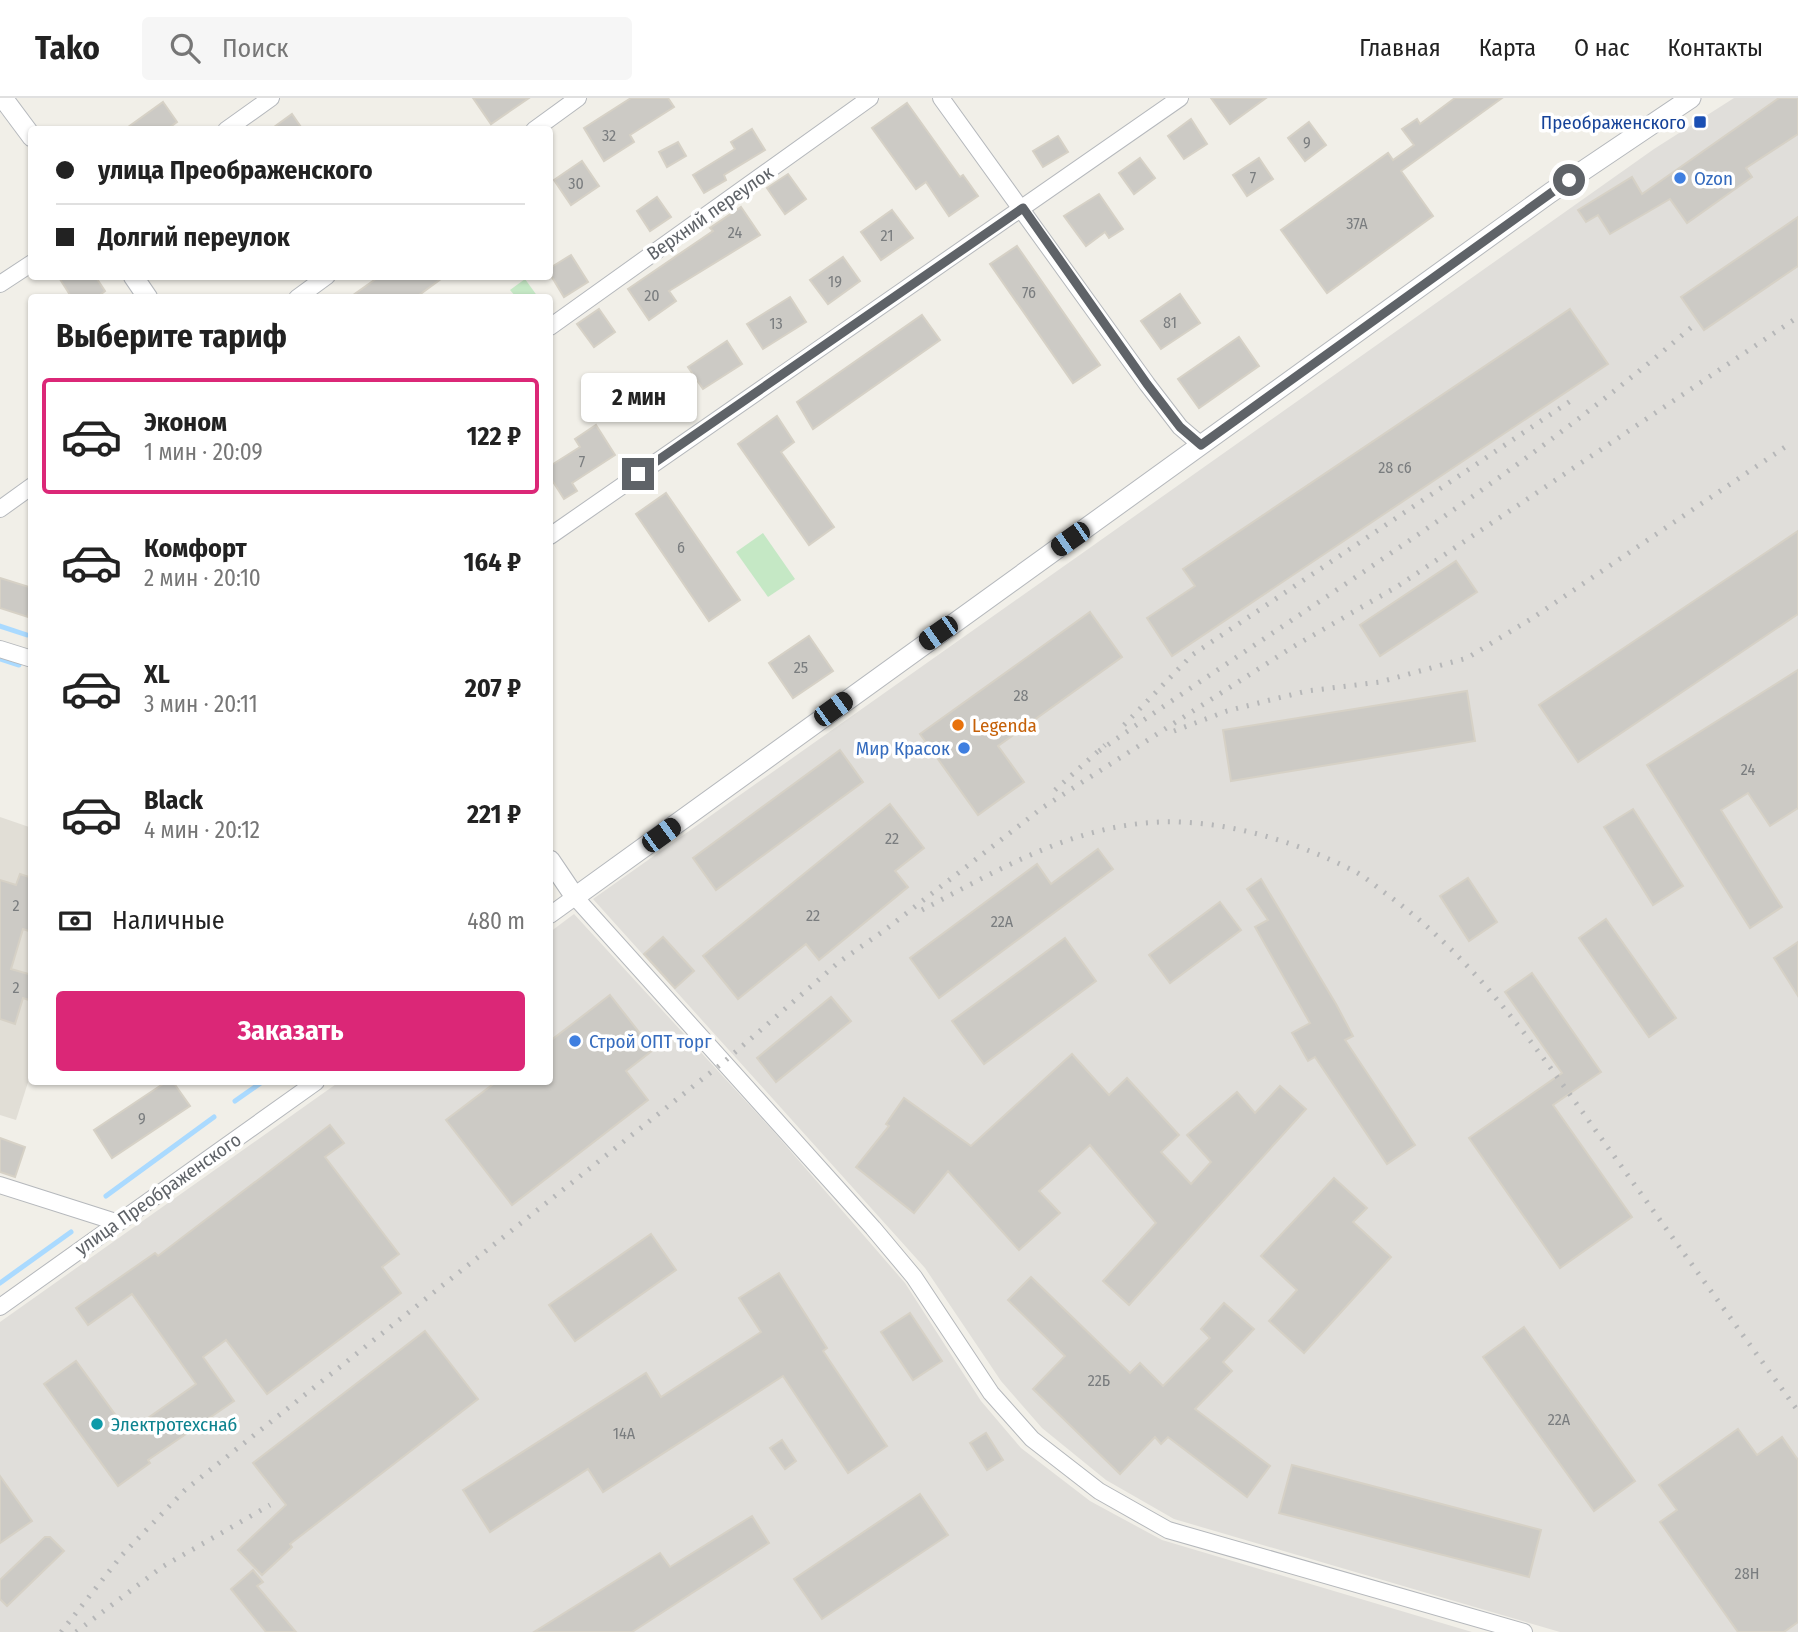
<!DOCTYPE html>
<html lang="ru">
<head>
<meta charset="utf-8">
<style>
  :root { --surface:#fff; --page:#f6f6f6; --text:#222; --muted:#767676; --line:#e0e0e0; --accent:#db2777 }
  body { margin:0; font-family:"Fira Sans Condensed",sans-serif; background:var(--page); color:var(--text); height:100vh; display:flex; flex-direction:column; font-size:26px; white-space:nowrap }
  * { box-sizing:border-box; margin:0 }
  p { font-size:23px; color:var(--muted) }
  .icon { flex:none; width:38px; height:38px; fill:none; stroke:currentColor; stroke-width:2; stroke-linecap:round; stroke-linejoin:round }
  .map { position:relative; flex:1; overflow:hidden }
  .panel { position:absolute; left:28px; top:196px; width:525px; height:791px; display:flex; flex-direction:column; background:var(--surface); border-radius:7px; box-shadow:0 2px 5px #0004 }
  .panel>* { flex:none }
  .guide { position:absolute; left:28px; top:28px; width:525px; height:154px; border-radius:7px; box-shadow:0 2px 5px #0004; display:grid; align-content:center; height:154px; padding:0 28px; background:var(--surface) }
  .end { position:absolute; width:32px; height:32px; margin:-16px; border:9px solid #5f6368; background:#fff; box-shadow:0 0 0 4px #fff }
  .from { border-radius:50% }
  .bubble { position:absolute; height:49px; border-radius:7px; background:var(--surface); box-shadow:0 2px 5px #0004; font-size:23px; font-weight:700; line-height:49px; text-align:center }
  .car { position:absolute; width:21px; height:42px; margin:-21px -10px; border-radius:9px; box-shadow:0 0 5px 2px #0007; background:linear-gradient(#222 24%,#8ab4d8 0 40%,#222 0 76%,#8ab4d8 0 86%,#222 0) }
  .guide b { display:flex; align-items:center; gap:24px; height:66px; font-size:26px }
  .guide b+b { border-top:2px solid var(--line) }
  .guide i { width:18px; height:18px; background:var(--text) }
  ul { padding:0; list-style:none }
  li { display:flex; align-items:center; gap:21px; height:116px; margin:0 14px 10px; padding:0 14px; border:4px solid transparent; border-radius:7px }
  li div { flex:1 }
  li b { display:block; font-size:26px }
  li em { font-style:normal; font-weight:700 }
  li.on { border-color:var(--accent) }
  li>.icon { width:63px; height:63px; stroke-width:1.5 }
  h2 { padding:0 28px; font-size:32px; line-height:84px }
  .pay { display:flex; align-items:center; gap:18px; height:77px; padding:0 28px; font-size:26px }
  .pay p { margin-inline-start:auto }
  .cta { display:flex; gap:14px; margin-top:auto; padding:14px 28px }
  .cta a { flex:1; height:80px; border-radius:7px; background:var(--accent); color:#fff; font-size:28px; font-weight:700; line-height:80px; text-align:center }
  header { display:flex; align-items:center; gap:42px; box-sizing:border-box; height:98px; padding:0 35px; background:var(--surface); border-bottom:2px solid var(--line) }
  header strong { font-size:33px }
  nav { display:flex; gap:38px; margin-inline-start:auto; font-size:24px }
  .search { width:490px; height:63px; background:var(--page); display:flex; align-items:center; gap:18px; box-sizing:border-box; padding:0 24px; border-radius:7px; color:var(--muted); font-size:26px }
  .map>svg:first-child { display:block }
  .industrial { fill:#e0deda }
  .education { fill:#e1ded6 }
  .green { fill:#c5e8c5 }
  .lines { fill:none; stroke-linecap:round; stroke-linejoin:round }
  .stream { stroke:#aadaff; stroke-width:5 }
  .building { fill:#cccac5; stroke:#d6d1c6; stroke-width:2 }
  .minor-casing { stroke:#b5b8bc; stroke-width:18 }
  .tertiary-casing { stroke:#b5b8bc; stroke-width:21 }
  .minor { stroke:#fff; stroke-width:16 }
  .tertiary { stroke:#fff; stroke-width:19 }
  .rail { stroke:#b6b7b8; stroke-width:5; stroke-dasharray:2 9; stroke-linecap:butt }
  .route { stroke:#5f6368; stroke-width:9 }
  .transit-dot { fill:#1a4fb4; stroke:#fff; stroke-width:2.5 }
  .shop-dot { fill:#3f7fe0; stroke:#fff; stroke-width:2.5 }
  .food-dot { fill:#e8710a; stroke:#fff; stroke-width:2.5 }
  .culture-dot { fill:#0f9aa8; stroke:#fff; stroke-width:2.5 }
  .labels { text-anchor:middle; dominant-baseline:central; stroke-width:7; stroke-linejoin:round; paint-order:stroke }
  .number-label { font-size:16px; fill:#7a7d7f }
  .transit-label { font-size:19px; fill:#164399; stroke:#fff; text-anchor:end }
  .shop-label { font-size:19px; fill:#366cbe; stroke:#fff; text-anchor:start }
  .street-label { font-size:19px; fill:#5f6368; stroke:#fff }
  .food-label { font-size:19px; fill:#c56008; stroke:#fff; text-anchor:start }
  .culture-label { font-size:19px; fill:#0d838f; stroke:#fff; text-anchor:start }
</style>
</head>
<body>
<header>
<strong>Tako</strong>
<div class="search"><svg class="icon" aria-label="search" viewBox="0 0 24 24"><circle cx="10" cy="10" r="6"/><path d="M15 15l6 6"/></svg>Поиск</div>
<nav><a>Главная</a><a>Карта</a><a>О нас</a><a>Контакты</a></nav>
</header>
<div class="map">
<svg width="1798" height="1534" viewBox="0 0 1798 1534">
  <rect width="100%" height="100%" fill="#f1efe8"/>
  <g class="industrial">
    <path d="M 1734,0 L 1798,0 L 1798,1534 L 1560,1534 L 1174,1421 L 1106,1382 L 1042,1330 L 1001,1283 L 925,1170 L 593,801 L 1654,51 Z"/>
    <path d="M 574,816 L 774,1034 L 905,1185 L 981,1303 L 1021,1350 L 1090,1403 L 1162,1442 L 1472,1534 L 0,1534 L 0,1224 L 339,984 L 550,984 L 550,834 Z"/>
  </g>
  <path class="education" d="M 0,719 L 32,730 L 31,975 L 16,1022 L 0,1017 Z"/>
  <g class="green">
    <path d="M 525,181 L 538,199 L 516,199 L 510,192 Z"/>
    <path d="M 763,435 L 795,481 L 768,499 L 736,454 Z"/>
  </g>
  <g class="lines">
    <g class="stream">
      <path d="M 0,528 L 27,537"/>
      <path d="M 0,561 L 19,567"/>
      <path d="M 235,1003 L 262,984"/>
      <path d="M 106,1098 L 214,1019"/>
      <path d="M 0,1185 L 71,1134"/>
    </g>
  </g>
  <g class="building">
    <path d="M 473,0 L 529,0 L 491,26 Z"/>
    <path d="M 631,0 L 668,0 L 674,9 L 630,37 L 634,44 L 604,63 L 584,30 Z"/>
    <path d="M 1211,0 L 1266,0 L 1230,26 Z"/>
    <path d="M 1455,0 L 1502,0 L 1401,73 L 1433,118 L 1327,195 L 1281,132 L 1388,55 L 1393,62 L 1414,47 L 1402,31 L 1417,21 L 1420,26 Z"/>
    <path d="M 1779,0 L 1798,0 L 1798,36 L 1746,70 L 1752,79 L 1687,125 L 1670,101 L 1610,136 L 1598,117 L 1586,124 L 1578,112 L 1632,79 L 1642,96 Z"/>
    <path d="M 163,4 L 177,24 L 166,32 L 124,32 Z"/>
    <path d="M 907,5 L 960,79 L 963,77 L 978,98 L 949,118 L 926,84 L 916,91 L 872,30 Z"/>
    <path d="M 292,16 L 303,32 L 270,32 Z"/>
    <path d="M 1191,21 L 1207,46 L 1184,61 L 1168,38 Z"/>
    <path d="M 1309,24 L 1326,47 L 1305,63 L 1288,40 Z"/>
    <path d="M 752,31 L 765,52 L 724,77 L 726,82 L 704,95 L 693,77 L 735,51 L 731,44 Z"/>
    <path d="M 1058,38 L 1068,54 L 1043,69 L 1033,53 Z"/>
    <path d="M 678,44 L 686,58 L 667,69 L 659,54 Z"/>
    <path d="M 1140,60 L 1155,80 L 1134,96 L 1119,75 Z"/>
    <path d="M 1259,60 L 1273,81 L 1247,98 L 1233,77 Z"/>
    <path d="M 582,63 L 599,88 L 571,107 L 554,82 Z"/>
    <path d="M 788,76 L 806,101 L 785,116 L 767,90 Z"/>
    <path d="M 1099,96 L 1123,131 L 1109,140 L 1105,134 L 1086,148 L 1064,118 Z"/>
    <path d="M 657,99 L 671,119 L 650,133 L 637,113 Z"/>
    <path d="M 741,109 L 760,137 L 669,193 L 676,203 L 649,222 L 628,191 L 713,133 L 710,130 Z"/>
    <path d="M 892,112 L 913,140 L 881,162 L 861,134 Z"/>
    <path d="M 1798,119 L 1798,168 L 1704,232 L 1681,199 Z"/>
    <path d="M 1017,148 L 1100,267 L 1073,285 L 990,166 Z"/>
    <path d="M 571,157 L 588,184 L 564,199 L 550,176 L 550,170 Z"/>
    <path d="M 843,159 L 860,183 L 828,206 L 810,182 Z"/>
    <path d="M 58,178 L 95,178 L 105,193 L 96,200 L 72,200 Z"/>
    <path d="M 380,178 L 445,178 L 415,200 L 349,200 Z"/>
    <path d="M 1180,196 L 1200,225 L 1161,251 L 1141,223 Z"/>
    <path d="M 790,199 L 806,224 L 763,251 L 747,226 Z"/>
    <path d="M 599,211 L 615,234 L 594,249 L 577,226 Z"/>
    <path d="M 1570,211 L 1608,266 L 1172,558 L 1147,520 L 1195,488 L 1183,471 Z"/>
    <path d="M 922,217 L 940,242 L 813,331 L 797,304 Z"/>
    <path d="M 1239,239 L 1259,268 L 1199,310 L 1178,281 Z"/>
    <path d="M 727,243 L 742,266 L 703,291 L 688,269 Z"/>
    <path d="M 777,318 L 794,344 L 781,354 L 834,429 L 809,447 L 738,346 Z"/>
    <path d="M 596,327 L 615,357 L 572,385 L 577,393 L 564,401 L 550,379 L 550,368 L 580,349 L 575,341 Z"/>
    <path d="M 666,395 L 740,502 L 709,523 L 636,416 Z"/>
    <path d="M 1798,433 L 1798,516 L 1578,664 L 1539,607 Z"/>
    <path d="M 1456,463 L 1477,494 L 1380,558 L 1360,527 Z"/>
    <path d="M 0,480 L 32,490 L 28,519 L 0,510 Z"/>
    <path d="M 1090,514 L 1122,559 L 998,648 L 1024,684 L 978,717 L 920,636 Z"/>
    <path d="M 809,538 L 833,573 L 793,600 L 769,565 Z"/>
    <path d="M 1798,572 L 1798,710 L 1770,728 L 1748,695 L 1721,712 L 1782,809 L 1750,830 L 1647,667 Z"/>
    <path d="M 1467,593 L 1475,643 L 1231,683 L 1223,632 Z"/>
    <path d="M 840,652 L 863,684 L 716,792 L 693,760 Z"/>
    <path d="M 890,706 L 924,750 L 895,773 L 908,789 L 819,862 L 806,846 L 738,901 L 703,858 Z"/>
    <path d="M 1633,711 L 1683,788 L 1653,807 L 1604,729 Z"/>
    <path d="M 1098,751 L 1113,771 L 939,900 L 910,860 L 1037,766 L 1051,786 Z"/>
    <path d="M 20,776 L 32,780 L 32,834 L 23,831 L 11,871 L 32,877 L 32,903 L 23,900 L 15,926 L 0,921 L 0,782 L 16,787 Z"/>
    <path d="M 1468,780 L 1497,824 L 1469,843 L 1440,798 Z"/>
    <path d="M 1261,781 L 1336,906 L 1353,938 L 1345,942 L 1415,1047 L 1387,1066 L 1315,959 L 1308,963 L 1292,935 L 1310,925 L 1255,829 L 1268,822 L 1247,791 Z"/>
    <path d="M 1220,804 L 1241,832 L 1170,885 L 1149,857 Z"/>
    <path d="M 1606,821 L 1676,920 L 1649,939 L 1579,840 Z"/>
    <path d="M 663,839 L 694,873 L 675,890 L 644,856 Z"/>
    <path d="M 1065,840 L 1096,883 L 984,966 L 952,923 Z"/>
    <path d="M 1798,844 L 1798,898 L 1774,860 Z"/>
    <path d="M 1532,875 L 1601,974 L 1553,1007 L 1632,1119 L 1560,1170 L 1469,1040 L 1562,975 L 1505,894 Z"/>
    <path d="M 610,897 L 653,952 L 626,973 L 648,1002 L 512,1107 L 446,1022 L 496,984 L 550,984 L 550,943 Z"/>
    <path d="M 831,899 L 851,923 L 776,984 L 757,960 Z"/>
    <path d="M 1072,956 L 1109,997 L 1127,980 L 1179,1037 L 1161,1054 L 1191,1086 L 1211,1064 L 1187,1037 L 1237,994 L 1255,1015 L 1280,988 L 1306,1011 L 1129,1207 L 1103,1183 L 1156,1125 L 1090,1047 L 1039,1093 L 1060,1115 L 1019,1152 L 948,1073 L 914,1115 L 856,1069 L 889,1028 L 886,1026 L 904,1000 L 971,1048 Z"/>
    <path d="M 166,984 L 173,984 L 190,1008 L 112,1060 L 94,1032 Z"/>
    <path d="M 330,1027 L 344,1045 L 325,1059 L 399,1156 L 382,1169 L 401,1195 L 267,1296 L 226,1242 L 203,1259 L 234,1303 L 148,1362 L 150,1365 L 118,1388 L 44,1286 L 76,1263 L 128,1334 L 196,1286 L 132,1196 L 88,1227 L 76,1210 L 155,1155 L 158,1158 Z"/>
    <path d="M 0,1040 L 25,1049 L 15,1079 L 0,1074 Z"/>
    <path d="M 1334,1080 L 1367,1110 L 1353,1124 L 1391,1159 L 1304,1255 L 1269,1223 L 1297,1192 L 1261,1158 Z"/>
    <path d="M 651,1136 L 676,1172 L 575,1243 L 549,1207 Z"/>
    <path d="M 779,1175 L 827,1250 L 823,1253 L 887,1348 L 848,1375 L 783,1278 L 603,1394 L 588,1371 L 490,1434 L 463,1392 L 646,1275 L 661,1299 L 761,1234 L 739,1200 Z"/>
    <path d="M 1031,1179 L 1130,1275 L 1140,1265 L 1163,1288 L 1210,1240 L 1201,1231 L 1224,1205 L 1254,1231 L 1223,1264 L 1232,1273 L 1195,1311 L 1270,1368 L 1247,1399 L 1168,1339 L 1161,1346 L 1155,1339 L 1120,1376 L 1033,1291 L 1065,1258 L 1008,1202 Z"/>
    <path d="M 910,1215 L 942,1263 L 913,1282 L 881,1234 Z"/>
    <path d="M 1524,1229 L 1635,1383 L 1594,1413 L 1483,1259 Z"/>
    <path d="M 425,1233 L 478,1301 L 290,1446 L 292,1449 L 262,1477 L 238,1452 L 286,1407 L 253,1365 Z"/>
    <path d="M 1738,1331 L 1757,1357 L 1782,1339 L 1798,1362 L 1798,1524 L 1784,1534 L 1738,1534 L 1660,1424 L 1677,1412 L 1659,1387 Z"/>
    <path d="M 986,1335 L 1003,1362 L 987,1372 L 970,1345 Z"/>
    <path d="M 782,1342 L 796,1363 L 785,1371 L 770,1350 Z"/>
    <path d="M 1292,1367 L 1541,1432 L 1529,1479 L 1279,1415 Z"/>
    <path d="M 0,1378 L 32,1423 L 0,1445 Z"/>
    <path d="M 920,1396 L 948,1437 L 822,1521 L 794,1481 Z"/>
    <path d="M 752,1418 L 769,1445 L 632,1534 L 534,1534 L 660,1455 L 670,1469 Z"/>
    <path d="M 45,1439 L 50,1439 L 64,1453 L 7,1508 L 0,1501 L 0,1482 Z"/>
    <path d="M 253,1472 L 263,1484 L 257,1488 L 296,1534 L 266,1534 L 231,1491 Z"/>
  </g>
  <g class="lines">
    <g class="minor-casing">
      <g id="minor">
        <path d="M 941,0 L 1147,286 L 1180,329 L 1201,347"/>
        <path d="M 226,32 L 271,0"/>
        <path d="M 534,32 L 578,0"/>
        <path d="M 0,186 L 32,165"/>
        <path d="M 297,200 L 327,178"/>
        <path d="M 550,229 L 870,0"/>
        <path d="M 0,411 L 32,388"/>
        <path d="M 550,438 L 1180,0"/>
        <path d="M 0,551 L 32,561"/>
        <path d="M 550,817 L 575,799 L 873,1130 L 914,1179 L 991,1295 L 1032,1341 L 1099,1393 L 1168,1432 L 1524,1534"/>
        <path d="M 0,1087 L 116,1124"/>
        <path d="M 0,1209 L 316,984"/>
      </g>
    </g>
    <g class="tertiary-casing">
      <g id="tertiary">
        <path d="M 3,0 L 32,39"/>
        <path d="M 133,178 L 148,200"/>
        <path d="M 550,762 L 575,799 L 1550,95 L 1691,0"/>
      </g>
    </g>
    <use href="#minor" class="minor"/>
    <use href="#tertiary" class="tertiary"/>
    <g class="rail">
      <path d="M 1124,627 L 1192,557 L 1572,302"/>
      <path d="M 1174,633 L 1227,613 L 1270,602 L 1307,593 L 1380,584 L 1467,560 L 1531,521 L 1791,345"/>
      <path d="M 1099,653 C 1299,513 1509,387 1694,227"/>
      <path d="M 1055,692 L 1105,647"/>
      <path d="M 922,812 C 998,772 1073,727 1161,724 C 1225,722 1295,743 1352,772 C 1363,777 1374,787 1385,795 C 1480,863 1546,964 1614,1058 C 1675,1143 1736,1228 1798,1313"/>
      <path d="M 61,1534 L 122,1457 L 185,1392 L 725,963 L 839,864 L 885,832 L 1042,710 L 1291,550 L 1398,488 L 1798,219"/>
      <path d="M 76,1534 L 162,1469 L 270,1407"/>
    </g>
  </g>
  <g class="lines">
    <path class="route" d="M 638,376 L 1023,110 L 1147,286 L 1180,329 L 1201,347 L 1569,82"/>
  </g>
  <rect class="transit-dot" x="1693" y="17" width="14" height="14" rx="3.5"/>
  <g class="shop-dot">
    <circle cx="1680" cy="80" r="7"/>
    <circle cx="964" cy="650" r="7"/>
    <circle cx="575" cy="943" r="7"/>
  </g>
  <circle class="food-dot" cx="958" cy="627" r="7"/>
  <circle class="culture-dot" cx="97" cy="1326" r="7"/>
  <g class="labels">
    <g class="number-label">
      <text x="609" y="37">32</text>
      <text x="1307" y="44">9</text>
      <text x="1253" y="79">7</text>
      <text x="576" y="85">30</text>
      <text x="1357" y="125">37А</text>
      <text x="735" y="134">24</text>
      <text x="887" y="137">21</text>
      <text x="835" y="183">19</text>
      <text x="1029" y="194">76</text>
      <text x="652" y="197">20</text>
      <text x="1170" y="224">81</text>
      <text x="776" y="225">13</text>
      <text x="582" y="363">7</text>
      <text x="1395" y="369">28 с6</text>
      <text x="681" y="449">6</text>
      <text x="801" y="569">25</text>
      <text x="1021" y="597">28</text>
      <text x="1748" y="671">24</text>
      <text x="892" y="740">22</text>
      <text x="16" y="807">2</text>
      <text x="813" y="817">22</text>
      <text x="1002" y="823">22А</text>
      <text x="16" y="889">2</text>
      <text x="142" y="1020">9</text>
      <text x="1099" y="1282">22Б</text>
      <text x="1559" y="1321">22А</text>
      <text x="624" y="1335">14А</text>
      <text x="1747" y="1475">28Н</text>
    </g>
    <g class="transit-label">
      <text x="1686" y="24">Преображенского</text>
    </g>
    <g class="shop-label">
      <text x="1694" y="80">Ozon</text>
      <text x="950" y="650" text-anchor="end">Мир Красок</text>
      <text x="589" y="943">Строй ОПТ торг</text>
    </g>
    <g class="street-label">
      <text transform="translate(710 115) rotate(-35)">Верхний переулок</text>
      <text transform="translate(158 1096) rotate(-35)">улица Преображенского</text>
    </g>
    <g class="food-label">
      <text x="972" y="627">Legenda</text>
    </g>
    <g class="culture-label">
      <text x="111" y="1326">Электротехснаб</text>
    </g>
  </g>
</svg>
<i class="end from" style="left:1569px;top:82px"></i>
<i class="end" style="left:638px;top:376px"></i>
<div class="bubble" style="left:581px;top:275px;width:116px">2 мин</div>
<i class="car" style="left:1070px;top:441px;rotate:235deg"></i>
<i class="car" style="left:938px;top:535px;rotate:235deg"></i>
<i class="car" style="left:833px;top:611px;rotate:54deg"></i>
<i class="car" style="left:661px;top:737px;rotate:54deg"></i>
<div class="guide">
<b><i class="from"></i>улица Преображенского</b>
<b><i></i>Долгий переулок</b>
</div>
<section class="panel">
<h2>Выберите тариф</h2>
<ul>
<li class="on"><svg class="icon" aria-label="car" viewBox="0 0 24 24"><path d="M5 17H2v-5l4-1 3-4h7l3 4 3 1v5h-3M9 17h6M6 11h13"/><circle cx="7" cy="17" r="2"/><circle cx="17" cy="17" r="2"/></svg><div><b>Эконом</b><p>1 мин · 20:09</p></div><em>122 ₽</em></li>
<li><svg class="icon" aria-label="car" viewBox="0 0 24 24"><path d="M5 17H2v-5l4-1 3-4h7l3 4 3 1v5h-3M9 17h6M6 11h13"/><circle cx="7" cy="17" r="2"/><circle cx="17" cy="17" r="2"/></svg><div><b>Комфорт</b><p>2 мин · 20:10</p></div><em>164 ₽</em></li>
<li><svg class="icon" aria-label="car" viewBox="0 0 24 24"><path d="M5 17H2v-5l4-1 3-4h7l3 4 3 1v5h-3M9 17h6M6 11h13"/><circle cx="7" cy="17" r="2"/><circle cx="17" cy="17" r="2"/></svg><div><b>XL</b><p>3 мин · 20:11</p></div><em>207 ₽</em></li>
<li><svg class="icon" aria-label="car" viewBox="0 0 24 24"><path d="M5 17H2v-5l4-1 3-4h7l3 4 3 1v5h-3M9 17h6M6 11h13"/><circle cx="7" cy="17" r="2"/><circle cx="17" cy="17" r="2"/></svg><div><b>Black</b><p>4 мин · 20:12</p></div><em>221 ₽</em></li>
</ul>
<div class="pay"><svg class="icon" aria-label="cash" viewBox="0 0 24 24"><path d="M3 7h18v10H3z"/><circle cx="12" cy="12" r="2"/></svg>Наличные<p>480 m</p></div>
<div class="cta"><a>Заказать</a></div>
</section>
</div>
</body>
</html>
